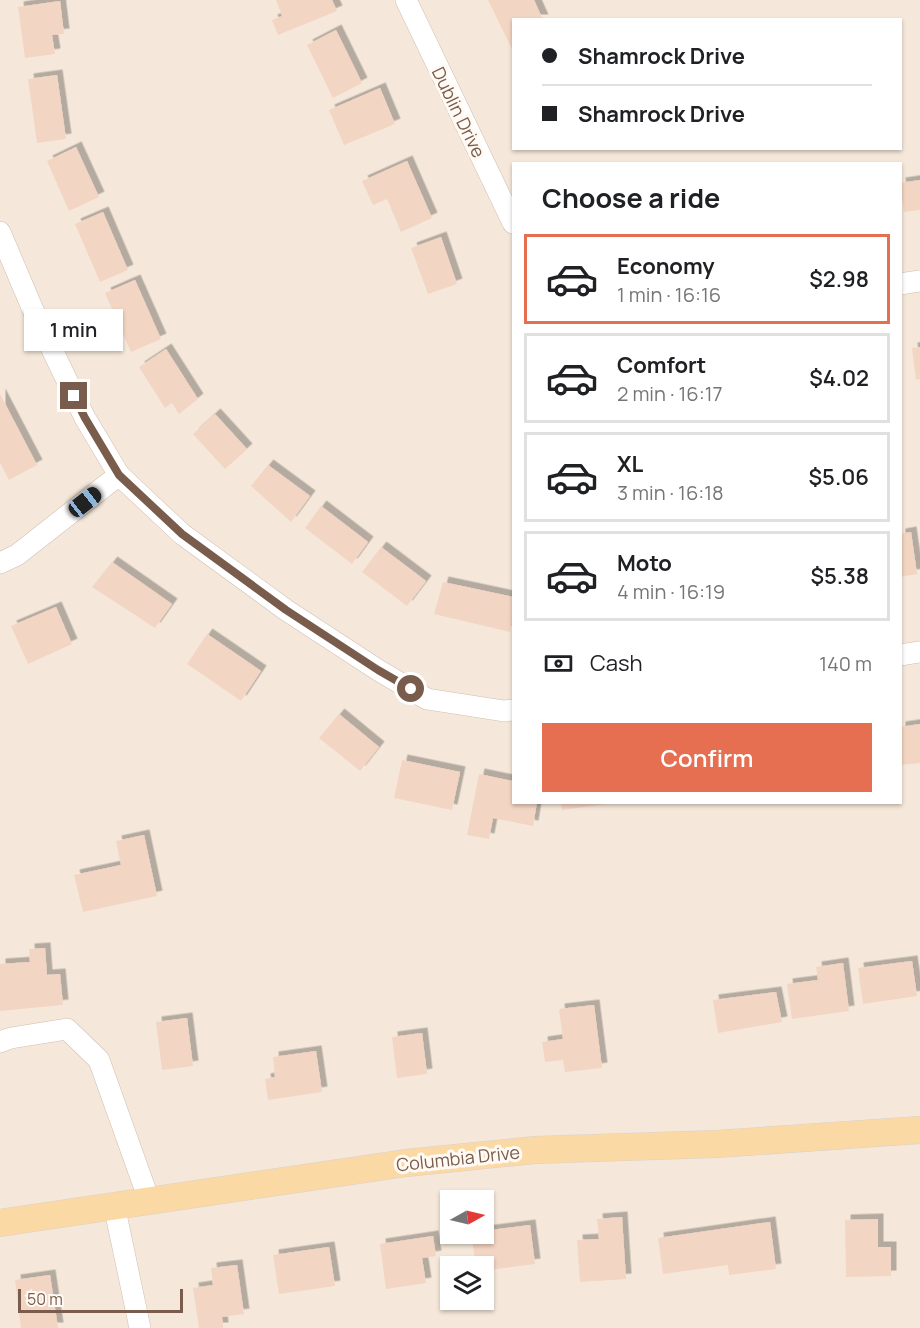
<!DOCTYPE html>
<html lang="en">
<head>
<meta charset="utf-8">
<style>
  :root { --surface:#fff; --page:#f6f6f6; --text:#202124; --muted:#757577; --line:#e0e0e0; --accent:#e76f51 }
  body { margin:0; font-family:Manrope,sans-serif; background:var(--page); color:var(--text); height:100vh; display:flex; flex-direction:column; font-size:22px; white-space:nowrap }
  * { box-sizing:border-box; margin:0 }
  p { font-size:20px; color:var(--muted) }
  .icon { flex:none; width:33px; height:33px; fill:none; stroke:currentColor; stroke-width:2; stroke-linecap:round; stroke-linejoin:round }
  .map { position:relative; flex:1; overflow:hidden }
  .sheet { position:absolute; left:512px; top:162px; width:390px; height:642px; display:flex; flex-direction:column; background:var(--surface); border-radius:0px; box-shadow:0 2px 4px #0004 }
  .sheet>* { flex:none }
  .hud { position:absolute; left:512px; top:18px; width:390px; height:132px; border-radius:0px; box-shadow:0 2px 4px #0004; display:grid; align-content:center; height:132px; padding:0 30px; background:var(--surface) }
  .needle { width:39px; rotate:82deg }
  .buttons { position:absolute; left:440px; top:1190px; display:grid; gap:12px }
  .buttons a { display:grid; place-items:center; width:54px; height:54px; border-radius:0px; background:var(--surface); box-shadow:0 2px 4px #0004; font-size:30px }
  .scale { position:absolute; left:18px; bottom:15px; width:165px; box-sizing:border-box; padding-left:6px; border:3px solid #7a5c4d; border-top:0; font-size:16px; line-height:21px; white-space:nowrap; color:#7a5c4d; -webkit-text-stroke:4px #fffaf3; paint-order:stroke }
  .end { position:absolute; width:27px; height:27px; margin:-14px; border:8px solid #7a5c4d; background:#fff; box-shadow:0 0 0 3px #fff }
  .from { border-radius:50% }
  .bubble { position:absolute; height:42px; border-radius:0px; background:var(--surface); box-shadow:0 2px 4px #0004; font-size:20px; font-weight:600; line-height:42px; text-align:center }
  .car { position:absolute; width:18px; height:36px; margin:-18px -9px; border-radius:8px; box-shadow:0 0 4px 2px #0007; background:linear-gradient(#222 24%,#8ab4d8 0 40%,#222 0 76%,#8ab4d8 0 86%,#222 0) }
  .hud b { display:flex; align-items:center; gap:21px; height:57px; font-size:22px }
  .hud b+b { border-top:2px solid var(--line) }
  .hud i { width:15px; height:15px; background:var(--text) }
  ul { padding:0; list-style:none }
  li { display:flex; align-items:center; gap:18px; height:90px; margin:0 12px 9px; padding:0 18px; border:3px solid var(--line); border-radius:0px }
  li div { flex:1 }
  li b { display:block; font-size:22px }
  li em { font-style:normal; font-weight:600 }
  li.selected { border-color:var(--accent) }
  li>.icon { width:54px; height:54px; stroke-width:1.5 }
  h2 { padding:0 30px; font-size:27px; line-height:72px }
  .pay { display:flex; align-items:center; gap:15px; height:66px; padding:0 30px; font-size:22px }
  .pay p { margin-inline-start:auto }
  .primary-button { display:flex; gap:12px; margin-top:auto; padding:12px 30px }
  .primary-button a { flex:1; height:69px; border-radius:0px; background:var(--accent); color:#fff; font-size:24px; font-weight:600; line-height:69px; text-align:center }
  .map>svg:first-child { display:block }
  .residential { fill:#f5e8da; fill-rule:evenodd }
  .building { fill:#f3d5c3; filter:url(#shadow) }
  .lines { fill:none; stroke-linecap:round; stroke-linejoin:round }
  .minor-casing { stroke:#d1beb0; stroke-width:22 }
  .major-casing { stroke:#dad1cd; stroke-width:28 }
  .minor { stroke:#fff; stroke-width:21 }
  .major { stroke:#fbd9a5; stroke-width:27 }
  .route { stroke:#7a5c4d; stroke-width:8 }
  .labels { text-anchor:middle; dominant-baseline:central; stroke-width:6; stroke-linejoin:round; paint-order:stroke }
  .street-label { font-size:18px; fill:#7a5c4d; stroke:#fffaf3 }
</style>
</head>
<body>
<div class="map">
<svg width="920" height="1328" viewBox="0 0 920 1328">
  <defs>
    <filter id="shadow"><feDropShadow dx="5.5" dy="-5.5" stdDeviation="0" flood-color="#0004"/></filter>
  </defs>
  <rect width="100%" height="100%" fill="#fdf6ec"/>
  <path class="residential" d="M 0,0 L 920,0 L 920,1328 L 0,1328 ZM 513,20 L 900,20 L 900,148 L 513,148 ZM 513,164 L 900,164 L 900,802 L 513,802 ZM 450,1200 L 483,1200 L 483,1233 L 450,1233 ZM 450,1266 L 483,1266 L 483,1299 L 450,1299 Z"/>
  <g class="building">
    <path d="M 276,0 L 332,0 L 337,11 L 278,35 L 272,20 L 282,16 Z"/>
    <path d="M 488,0 L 534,0 L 543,20 L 513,20 L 513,51 Z"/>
    <path d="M 60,1 L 64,34 L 52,35 L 55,54 L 25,58 L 18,7 Z"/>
    <path d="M 336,30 L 362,83 L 333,98 L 307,45 Z"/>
    <path d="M 57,75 L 66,139 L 37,143 L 28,79 Z"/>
    <path d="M 380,88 L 395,124 L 344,145 L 329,110 Z"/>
    <path d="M 76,147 L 99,197 L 69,211 L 47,161 Z"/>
    <path d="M 407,161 L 432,218 L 401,232 L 387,199 L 373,205 L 362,181 Z"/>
    <path d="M 920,180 L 920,210 L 904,212 L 900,183 Z"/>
    <path d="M 103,212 L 128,270 L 100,282 L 75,224 Z"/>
    <path d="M 441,237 L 457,284 L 428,294 L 411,248 Z"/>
    <path d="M 135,280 L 161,339 L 131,352 L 105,293 Z"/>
    <path d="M 920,347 L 920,379 L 916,380 L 912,348 Z"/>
    <path d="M 166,349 L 198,399 L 179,414 L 172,403 L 165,408 L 139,367 Z"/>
    <path d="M 0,394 L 37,465 L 9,480 L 0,463 Z"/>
    <path d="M 215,414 L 247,449 L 225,469 L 193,434 Z"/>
    <path d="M 268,465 L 310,496 L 291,522 L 251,486 Z"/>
    <path d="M 321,506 L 368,542 L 352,564 L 305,528 Z"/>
    <path d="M 911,532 L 917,574 L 900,577 L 900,534 Z"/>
    <path d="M 381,547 L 426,581 L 407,606 L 362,572 Z"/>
    <path d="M 112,562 L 172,604 L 155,628 L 92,587 Z"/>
    <path d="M 443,582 L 513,597 L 513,616 L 510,632 L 434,614 Z"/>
    <path d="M 56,607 L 72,644 L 28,664 L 11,626 Z"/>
    <path d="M 207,634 L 261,671 L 241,701 L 187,664 Z"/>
    <path d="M 339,714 L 379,747 L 360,771 L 319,738 Z"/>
    <path d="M 920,724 L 920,763 L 900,765 L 900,727 Z"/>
    <path d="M 402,760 L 460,772 L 452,810 L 394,798 Z"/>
    <path d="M 479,774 L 513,781 L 513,802 L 537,802 L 533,826 L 493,818 L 489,839 L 467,835 Z"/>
    <path d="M 561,802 L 607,802 L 607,804 L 562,810 Z"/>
    <path d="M 144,835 L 157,896 L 83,912 L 74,875 L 121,865 L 116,841 Z"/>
    <path d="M 45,948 L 47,975 L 60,974 L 63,1005 L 0,1011 L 0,964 L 30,962 L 29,949 Z"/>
    <path d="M 912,961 L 917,996 L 863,1004 L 858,968 Z"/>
    <path d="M 843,963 L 849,1011 L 792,1019 L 787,984 L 818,980 L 816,967 Z"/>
    <path d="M 776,992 L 782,1022 L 718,1033 L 713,1000 Z"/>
    <path d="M 594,1005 L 602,1068 L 565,1072 L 563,1060 L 545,1062 L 542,1042 L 563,1039 L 559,1009 Z"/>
    <path d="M 187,1018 L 193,1066 L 162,1070 L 156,1022 Z"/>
    <path d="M 422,1033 L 427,1074 L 397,1078 L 392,1037 Z"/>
    <path d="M 316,1051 L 322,1092 L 268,1100 L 265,1079 L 275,1077 L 273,1057 Z"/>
    <path d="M 622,1217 L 626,1279 L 580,1282 L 577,1240 L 599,1239 L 597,1219 Z"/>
    <path d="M 878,1219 L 878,1247 L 891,1247 L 891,1276 L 846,1277 L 845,1220 Z"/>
    <path d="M 770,1222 L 776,1269 L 729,1275 L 728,1265 L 663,1274 L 658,1238 Z"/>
    <path d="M 530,1225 L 535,1264 L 483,1271 L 483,1266 L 476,1266 L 471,1233 L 483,1233 L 483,1231 Z"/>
    <path d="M 433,1236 L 436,1256 L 422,1258 L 426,1283 L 386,1289 L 380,1244 Z"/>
    <path d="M 329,1247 L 335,1286 L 279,1294 L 273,1255 Z"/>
    <path d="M 237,1265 L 244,1314 L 222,1317 L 223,1328 L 199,1328 L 193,1288 L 213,1285 L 211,1268 Z"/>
    <path d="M 50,1275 L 58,1328 L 21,1328 L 15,1280 Z"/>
  </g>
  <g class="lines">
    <g class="minor-casing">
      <g id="minor">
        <path d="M 406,0 L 513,223"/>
        <path d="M 0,232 L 33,310 L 85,418 L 119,475 L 182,534 L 286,610 L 378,670 L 427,699 L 504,711 L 513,710"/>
        <path d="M 900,284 L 920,281"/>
        <path d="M 0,563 L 17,555 L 119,475"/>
        <path d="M 900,655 L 920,652"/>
        <path d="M 0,1042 L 11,1038 L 67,1029 L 99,1060 L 149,1200"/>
        <path d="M 114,1205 L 140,1328"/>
      </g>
    </g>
    <g class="major-casing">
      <path id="major" d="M 0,1223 L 406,1163 L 535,1150 L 716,1144 L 920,1130"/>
    </g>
    <use href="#minor" class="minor"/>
    <use href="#major" class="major"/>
  </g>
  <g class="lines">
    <path class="route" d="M 74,396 L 85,418 L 119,475 L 182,534 L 286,610 L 378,670 L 411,689"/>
  </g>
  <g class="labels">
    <g class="street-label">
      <text transform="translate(459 112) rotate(64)">Dublin Drive</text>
      <text transform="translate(458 1158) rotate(-6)">Columbia Drive</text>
    </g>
  </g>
</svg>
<div class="buttons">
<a><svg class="needle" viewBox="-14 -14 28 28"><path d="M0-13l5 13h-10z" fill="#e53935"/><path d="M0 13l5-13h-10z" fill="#757577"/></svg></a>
<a><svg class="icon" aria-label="layers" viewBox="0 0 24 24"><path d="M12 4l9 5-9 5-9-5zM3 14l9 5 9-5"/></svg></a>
</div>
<div class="scale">50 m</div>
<i class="end from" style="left:411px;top:689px"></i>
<i class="end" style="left:74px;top:396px"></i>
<div class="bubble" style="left:24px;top:309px;width:99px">1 min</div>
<i class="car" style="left:85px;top:502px;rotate:52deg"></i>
<div class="hud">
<b><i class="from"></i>Shamrock Drive</b>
<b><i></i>Shamrock Drive</b>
</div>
<section class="sheet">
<h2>Choose a ride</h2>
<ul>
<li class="selected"><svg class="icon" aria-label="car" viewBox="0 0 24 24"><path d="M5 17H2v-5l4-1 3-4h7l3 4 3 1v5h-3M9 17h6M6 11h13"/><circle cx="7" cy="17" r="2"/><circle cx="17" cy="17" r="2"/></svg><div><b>Economy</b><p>1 min · 16:16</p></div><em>$2.98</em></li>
<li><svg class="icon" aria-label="car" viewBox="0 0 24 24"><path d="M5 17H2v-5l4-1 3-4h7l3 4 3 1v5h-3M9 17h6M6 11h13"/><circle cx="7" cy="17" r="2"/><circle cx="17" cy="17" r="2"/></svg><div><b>Comfort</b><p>2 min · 16:17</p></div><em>$4.02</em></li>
<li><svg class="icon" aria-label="car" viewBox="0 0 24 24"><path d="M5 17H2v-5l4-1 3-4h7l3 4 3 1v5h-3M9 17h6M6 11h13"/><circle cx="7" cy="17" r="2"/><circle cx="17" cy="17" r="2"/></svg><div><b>XL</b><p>3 min · 16:18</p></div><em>$5.06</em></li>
<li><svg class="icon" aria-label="car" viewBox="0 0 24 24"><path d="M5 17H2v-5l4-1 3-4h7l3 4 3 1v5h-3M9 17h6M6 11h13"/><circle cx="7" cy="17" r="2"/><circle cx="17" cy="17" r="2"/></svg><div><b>Moto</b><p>4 min · 16:19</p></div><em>$5.38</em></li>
</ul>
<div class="pay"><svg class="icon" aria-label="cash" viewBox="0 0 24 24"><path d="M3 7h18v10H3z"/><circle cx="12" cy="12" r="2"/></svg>Cash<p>140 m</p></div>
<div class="primary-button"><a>Confirm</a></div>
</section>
</div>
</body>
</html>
